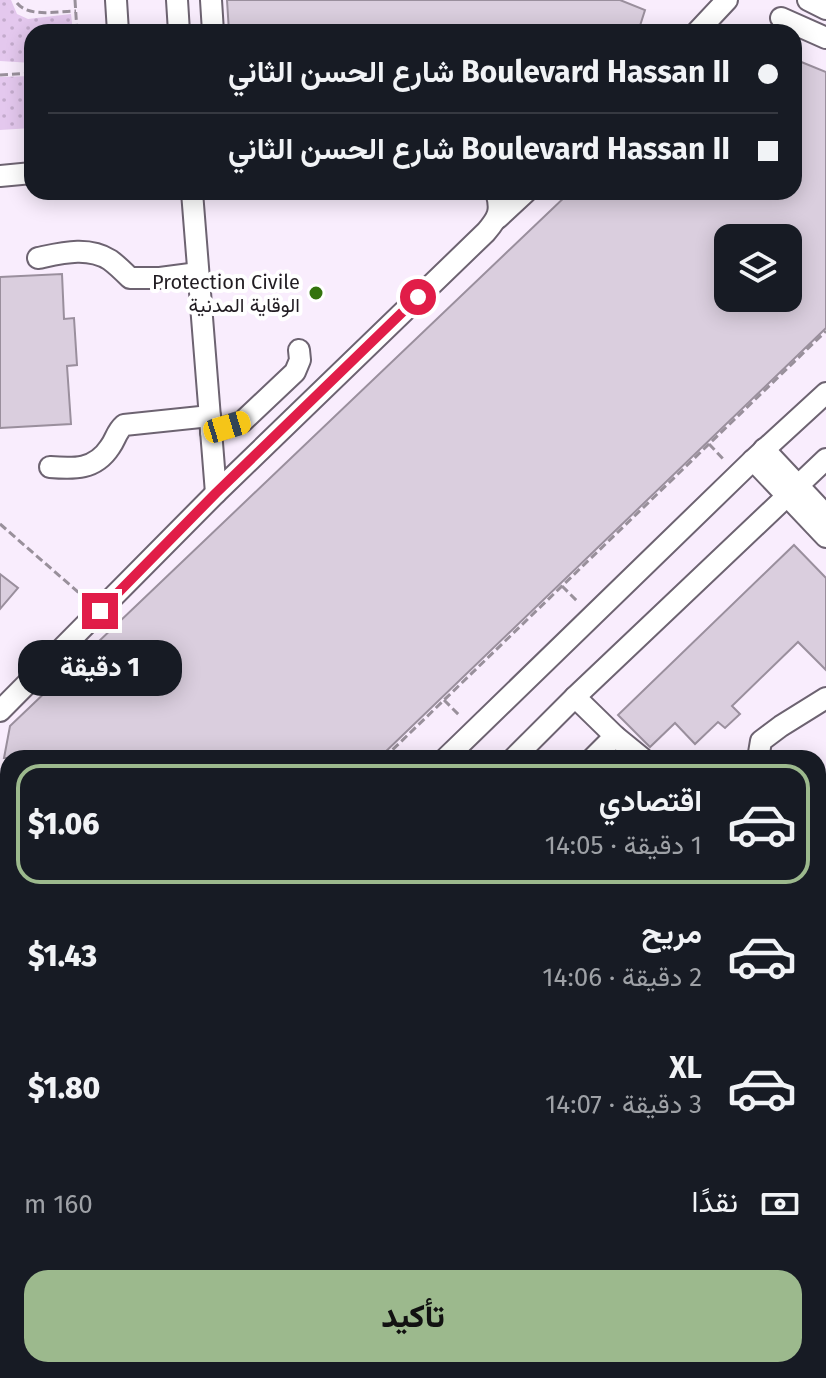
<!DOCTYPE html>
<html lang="ar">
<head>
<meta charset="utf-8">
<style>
  :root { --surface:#171b24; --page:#20242c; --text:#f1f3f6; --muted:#9ea1a6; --line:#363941; --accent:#9cb98d }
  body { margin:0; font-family:"Fira Sans",Vazirmatn,sans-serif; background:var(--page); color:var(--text); direction:rtl; height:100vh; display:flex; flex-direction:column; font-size:30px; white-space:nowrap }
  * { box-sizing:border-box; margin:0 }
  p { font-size:26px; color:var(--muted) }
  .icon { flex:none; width:44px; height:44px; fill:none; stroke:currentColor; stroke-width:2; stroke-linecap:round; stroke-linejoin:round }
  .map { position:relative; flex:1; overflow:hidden; direction:ltr }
  .side { position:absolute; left:0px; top:750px; width:826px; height:628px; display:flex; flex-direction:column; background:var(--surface); border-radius:24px 24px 0 0; box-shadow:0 4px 20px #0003; direction:rtl }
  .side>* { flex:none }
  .banner { position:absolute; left:24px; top:24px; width:778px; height:176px; border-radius:24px; box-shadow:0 4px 20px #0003; direction:rtl; display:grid; align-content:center; height:176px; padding:0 24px; background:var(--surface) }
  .tools { position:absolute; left:714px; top:224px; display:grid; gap:16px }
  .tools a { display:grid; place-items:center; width:88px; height:88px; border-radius:16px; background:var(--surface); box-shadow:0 4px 20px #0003; font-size:40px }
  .end { position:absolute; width:36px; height:36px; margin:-18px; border:10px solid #e11d48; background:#fff; box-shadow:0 0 0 4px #fff }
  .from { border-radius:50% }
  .bubble { position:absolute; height:56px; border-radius:24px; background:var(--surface); box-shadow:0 4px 20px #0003; font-size:26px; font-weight:800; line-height:56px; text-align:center; direction:rtl }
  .car { position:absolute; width:24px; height:48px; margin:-24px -12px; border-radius:10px; box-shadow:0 0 6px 2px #0007; background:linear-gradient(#f5c518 24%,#345 0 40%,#f5c518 0 76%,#345 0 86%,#f5c518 0) }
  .banner b { display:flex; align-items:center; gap:28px; height:76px; font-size:30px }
  .banner b+b { border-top:2px solid var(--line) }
  .banner i { width:20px; height:20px; background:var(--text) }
  ul { padding:14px 0 0; list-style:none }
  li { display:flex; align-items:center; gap:24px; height:120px; margin:0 16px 12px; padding:0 8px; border:4px solid transparent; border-radius:24px }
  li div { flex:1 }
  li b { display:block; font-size:30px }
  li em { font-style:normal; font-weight:800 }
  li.on { border-color:var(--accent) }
  li>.icon { width:72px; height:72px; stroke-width:1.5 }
  .pay { display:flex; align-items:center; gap:20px; height:88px; padding:0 24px; font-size:30px }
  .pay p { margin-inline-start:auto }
  .cta { display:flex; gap:16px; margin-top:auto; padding:16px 24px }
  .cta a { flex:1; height:92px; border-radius:24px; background:var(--accent); color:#111; font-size:32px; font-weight:800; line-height:92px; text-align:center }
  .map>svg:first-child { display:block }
  .garden { fill:url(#garden-dots) }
  .building { fill:#dacede; stroke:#9a8f9d; stroke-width:2; fill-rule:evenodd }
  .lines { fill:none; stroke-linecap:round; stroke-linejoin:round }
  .minor-casing { stroke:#6d6371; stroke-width:24 }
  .path { stroke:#99909b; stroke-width:3; stroke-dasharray:8 4; stroke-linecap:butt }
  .minor { stroke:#fff; stroke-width:20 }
  .route { stroke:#e11d48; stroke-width:10 }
  .poi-dot { fill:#33730d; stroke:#fff; stroke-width:3 }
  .labels { text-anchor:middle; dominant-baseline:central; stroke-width:8; stroke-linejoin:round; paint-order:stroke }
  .poi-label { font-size:20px; fill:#211c22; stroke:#fff; text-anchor:end }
</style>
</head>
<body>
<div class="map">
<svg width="826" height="1378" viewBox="0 0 826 1378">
  <defs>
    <pattern id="garden-dots" width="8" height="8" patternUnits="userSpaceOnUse" patternTransform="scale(2)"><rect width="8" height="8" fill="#e4c8ee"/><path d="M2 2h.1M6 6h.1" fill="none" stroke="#c3abcc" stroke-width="1.8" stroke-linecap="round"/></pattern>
  </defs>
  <rect width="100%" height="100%" fill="#f9edfd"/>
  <g class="garden">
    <path d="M 0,0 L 11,0 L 17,14 L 28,19 L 71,14 L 73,32 L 32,32 L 32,63 L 0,61 Z"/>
    <path d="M 32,76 L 32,128 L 0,130 L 0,77 Z"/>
  </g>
  <g class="building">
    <path d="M 227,0 L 620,0 L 645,10 L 638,32 L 229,32 Z"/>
    <path d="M 794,59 L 826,72 L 826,328 L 379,758 L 4,758 L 10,726 L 570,192 L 794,192 ZM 728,238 L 788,238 L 788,298 L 728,298 Z"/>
    <path d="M 62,274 L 64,319 L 74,318 L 77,365 L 67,366 L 71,424 L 0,428 L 0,277 Z"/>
    <path d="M 794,545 L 826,578 L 826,670 L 798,642 L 732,706 L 740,714 L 725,728 L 718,722 L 695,744 L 675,723 L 650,747 L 618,715 Z"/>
    <path d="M 0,574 L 18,588 L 0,609 Z"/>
  </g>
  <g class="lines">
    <g class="minor-casing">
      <g id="minor">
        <path d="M 116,0 L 118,32"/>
        <path d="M 177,0 L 179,32"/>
        <path d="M 211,0 L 213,32"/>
        <path d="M 808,0 L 826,9"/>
        <path d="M 781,18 L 826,38"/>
        <path d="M 697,32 L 727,0"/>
        <path d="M 0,176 L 32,173"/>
        <path d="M 192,192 L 216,493"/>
        <path d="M 498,218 L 526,192"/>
        <path d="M 38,258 C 62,253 88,246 110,260 C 117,265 124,272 130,278 L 160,278 L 198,273"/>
        <path d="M 211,432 L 242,422 L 295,372 L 300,360 L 299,350"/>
        <path d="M 764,449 L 826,515"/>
        <path d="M 753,460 L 826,537"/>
        <path d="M 50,467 C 74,469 95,470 110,447 C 116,439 116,432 124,425 L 210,416"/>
        <path d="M 575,697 L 615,736 L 642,758"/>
        <path d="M 0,711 L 216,493 L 486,232 C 498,218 502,211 496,192"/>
        <path d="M 446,758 L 753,460 L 826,393"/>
        <path d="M 514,758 L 575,697 L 826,459"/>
        <path d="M 593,758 L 615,736"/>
        <path d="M 761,758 L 759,753 L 761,741 L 781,726 L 826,698"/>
        <path d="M 818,806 L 826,803"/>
        <path d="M 0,1021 L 8,1022"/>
        <path d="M 0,1069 L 8,1070"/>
        <path d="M 0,1127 L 8,1129"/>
        <path d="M 0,1172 L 8,1176"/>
        <path d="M 818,1180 L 826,1173"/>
        <path d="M 0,1315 L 8,1315"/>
        <path d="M 508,1370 L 526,1378"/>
        <path d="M 106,1378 L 107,1370"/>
        <path d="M 230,1378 L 231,1370"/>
        <path d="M 260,1378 L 260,1370"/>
      </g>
    </g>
    <g class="path">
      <path d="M 75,0 L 77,32"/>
      <path d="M 17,3 C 29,18 58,11 76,11"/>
      <path d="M 0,75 L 32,73"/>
      <path d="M 709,444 L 725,461"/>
      <path d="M 0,524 L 85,598"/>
      <path d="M 562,586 L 578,602"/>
      <path d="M 444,700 L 460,716"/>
      <path d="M 211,753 L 216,758"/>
      <path d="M 384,758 L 826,331"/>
      <path d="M 6,882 L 8,882"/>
      <path d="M 2,1110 L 4,1102 L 8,1103"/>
    </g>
    <use href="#minor" class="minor"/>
  </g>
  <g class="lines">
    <path class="route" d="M 100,611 L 216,493 L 418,297"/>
  </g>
  <circle class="poi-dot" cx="316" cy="293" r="8"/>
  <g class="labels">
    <g class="poi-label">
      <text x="300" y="282">Protection Civile<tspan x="300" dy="23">الوقاية المدنية</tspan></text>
    </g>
  </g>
</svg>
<div class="tools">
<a><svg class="icon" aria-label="layers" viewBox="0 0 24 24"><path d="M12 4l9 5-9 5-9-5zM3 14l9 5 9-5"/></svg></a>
</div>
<i class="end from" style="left:418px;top:297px"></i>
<i class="end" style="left:100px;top:611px"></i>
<div class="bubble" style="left:18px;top:640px;width:164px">1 دقيقة</div>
<i class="car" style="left:227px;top:427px;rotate:73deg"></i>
<div class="banner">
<b><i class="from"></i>Boulevard Hassan II شارع الحسن الثاني</b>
<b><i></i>Boulevard Hassan II شارع الحسن الثاني</b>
</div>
<section class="side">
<ul>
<li class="on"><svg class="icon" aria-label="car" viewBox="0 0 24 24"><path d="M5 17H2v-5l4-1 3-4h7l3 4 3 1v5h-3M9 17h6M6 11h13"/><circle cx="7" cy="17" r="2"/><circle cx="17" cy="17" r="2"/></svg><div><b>اقتصادي</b><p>1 دقيقة · 14:05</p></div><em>$1.06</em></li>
<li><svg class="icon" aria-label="car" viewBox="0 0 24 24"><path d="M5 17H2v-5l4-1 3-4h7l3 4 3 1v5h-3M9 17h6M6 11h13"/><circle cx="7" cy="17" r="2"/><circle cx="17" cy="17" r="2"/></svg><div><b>مريح</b><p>2 دقيقة · 14:06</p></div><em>$1.43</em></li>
<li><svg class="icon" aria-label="car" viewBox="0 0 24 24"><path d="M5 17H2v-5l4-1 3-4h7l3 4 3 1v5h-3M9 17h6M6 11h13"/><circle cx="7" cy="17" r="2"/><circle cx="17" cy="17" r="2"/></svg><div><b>XL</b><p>3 دقيقة · 14:07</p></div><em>$1.80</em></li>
</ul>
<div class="pay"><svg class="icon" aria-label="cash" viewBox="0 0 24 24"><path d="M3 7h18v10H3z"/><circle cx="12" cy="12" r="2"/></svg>نقدًا<p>160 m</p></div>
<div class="cta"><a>تأكيد</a></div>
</section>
</div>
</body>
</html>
